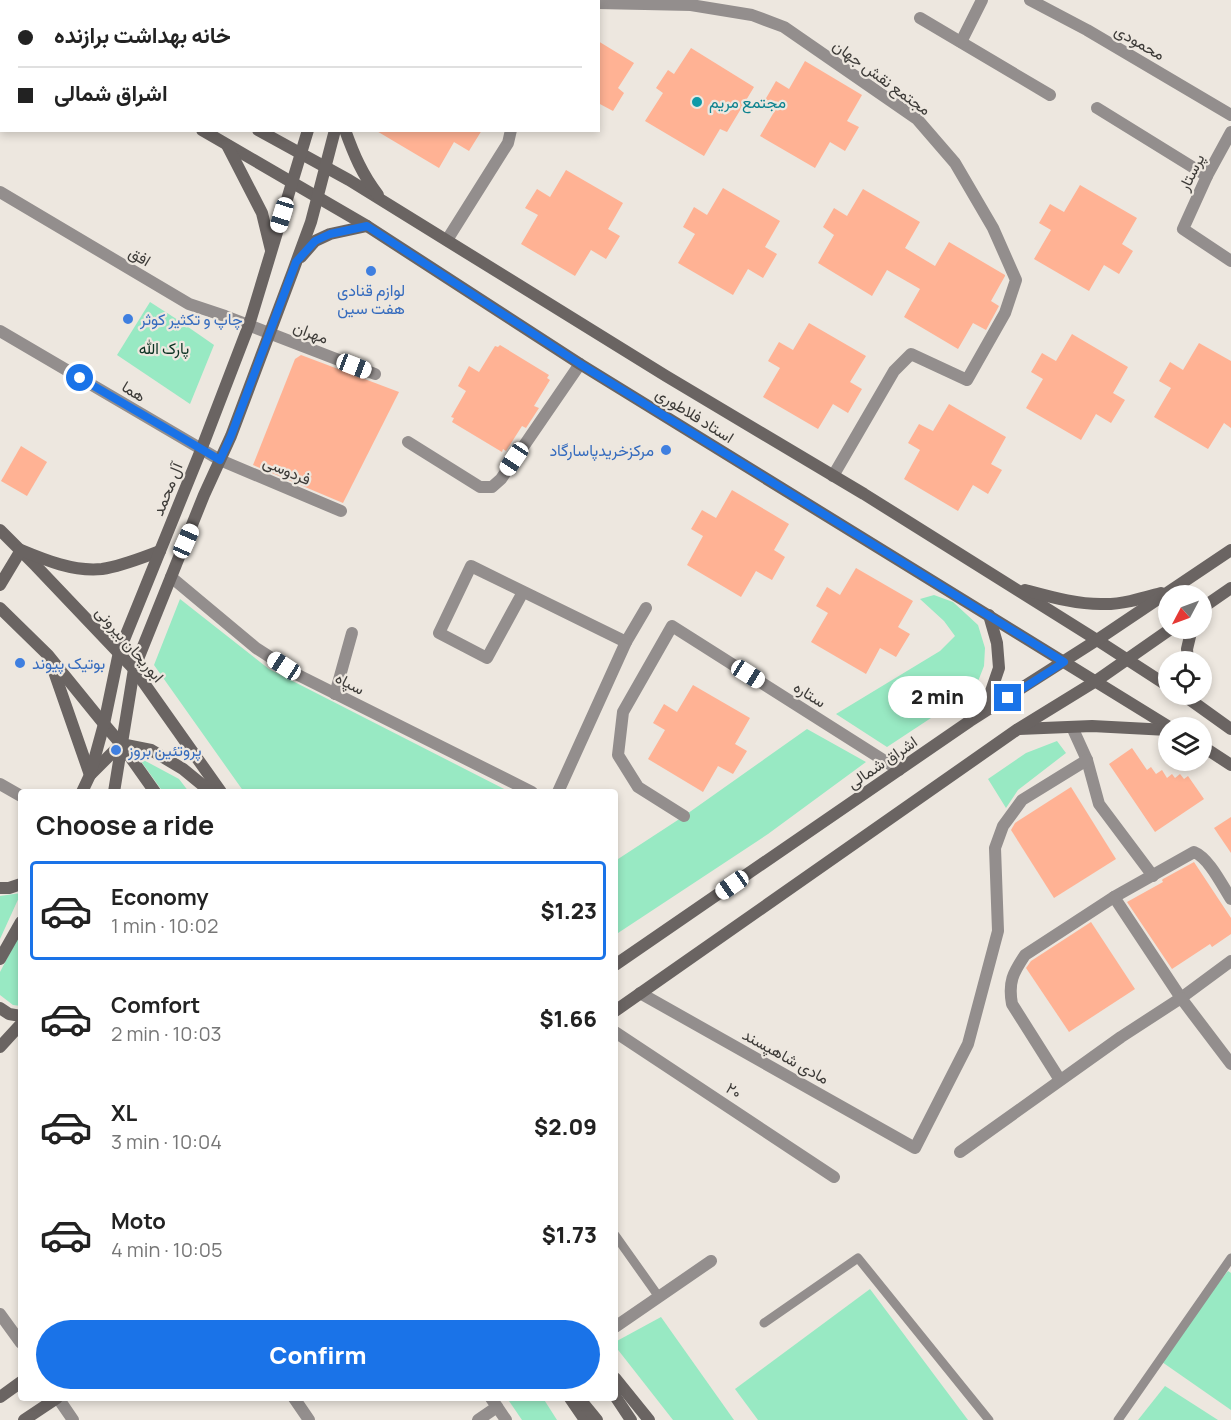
<!DOCTYPE html>
<html lang="en">
<head>
<meta charset="utf-8">
<style>
  :root { --surface:#fff; --page:#f6f6f6; --text:#222; --muted:#767676; --line:#e0e0e0; --accent:#1a73e8 }
  body { margin:0; font-family:Manrope,Vazirmatn,sans-serif; background:var(--page); color:var(--text); height:100vh; display:flex; flex-direction:column; font-size:22px; white-space:nowrap }
  * { box-sizing:border-box; margin:0 }
  p { font-size:20px; color:var(--muted) }
  .icon { flex:none; width:33px; height:33px; fill:none; stroke:currentColor; stroke-width:2; stroke-linecap:round; stroke-linejoin:round }
  .map { position:relative; flex:1; overflow:hidden }
  .details { position:absolute; left:18px; top:789px; width:600px; height:612px; display:flex; flex-direction:column; background:var(--surface); border-radius:6px; box-shadow:0 3px 9px #0003 }
  .details>* { flex:none }
  .hud { position:absolute; left:0px; top:0px; width:600px; height:132px; box-shadow:0 3px 9px #0003; display:grid; align-content:center; height:132px; padding:0 18px; background:var(--surface) }
  .needle { width:39px; rotate:229deg }
  .buttons { position:absolute; left:1158px; top:585px; display:grid; gap:12px }
  .buttons a { display:grid; place-items:center; width:54px; height:54px; border-radius:50%; background:var(--surface); box-shadow:0 3px 9px #0003; font-size:30px }
  .end { position:absolute; width:27px; height:27px; margin:-14px; border:8px solid #1a73e8; background:#fff; box-shadow:0 0 0 3px #fff }
  .from { border-radius:50% }
  .bubble { position:absolute; height:42px; border-radius:21px; background:var(--surface); box-shadow:0 3px 9px #0003; font-size:20px; font-weight:800; line-height:42px; text-align:center }
  .car { position:absolute; width:18px; height:36px; margin:-18px -9px; border-radius:8px; box-shadow:0 0 4px 2px #0007; background:linear-gradient(#fff 24%,#345 0 40%,#fff 0 76%,#345 0 86%,#fff 0) }
  .hud b { display:flex; align-items:center; gap:21px; height:57px; font-size:22px }
  .hud b+b { border-top:2px solid var(--line) }
  .hud i { width:15px; height:15px; background:var(--text) }
  ul { padding:0; list-style:none }
  li { display:flex; align-items:center; gap:18px; height:99px; margin:0 12px 9px; padding:0 6px; border:3px solid transparent; border-radius:6px }
  li div { flex:1 }
  li b { display:block; font-size:22px }
  li em { font-style:normal; font-weight:800 }
  li.on { border-color:var(--accent) }
  li>.icon { width:54px; height:54px; stroke-width:1.5 }
  h2 { padding:0 18px; font-size:27px; line-height:72px }
  .button { display:flex; gap:12px; margin-top:auto; padding:12px 18px }
  .button a { flex:1; height:69px; border-radius:36px; background:var(--accent); color:#fff; font-size:24px; font-weight:800; line-height:69px; text-align:center }
  .map>svg:first-child { display:block }
  .green { fill:#98e9c3 }
  .building { fill:#ffb294 }
  .lines { fill:none; stroke-linecap:round; stroke-linejoin:round }
  .service { stroke:#938e8d; stroke-width:9 }
  .minor { stroke:#938e8d; stroke-width:12 }
  .secondary { stroke:#6a6462; stroke-width:12 }
  .route { stroke:#1a73e8; stroke-width:8 }
  .culture-dot { fill:#0f9aa8; stroke:#ede7df; stroke-width:2 }
  .shop-dot { fill:#3f7fe0; stroke:#ede7df; stroke-width:2 }
  .labels { text-anchor:middle; dominant-baseline:central; stroke-width:4.5; stroke-linejoin:round; paint-order:stroke }
  .street-label { font-size:16px; fill:#3d3b38; stroke:#ede7df }
  .culture-label { font-size:16px; fill:#0d838f; stroke:#ede7df; text-anchor:start }
  .shop-label { font-size:16px; fill:#366cbe; stroke:#ede7df; text-anchor:start }
  .park-label { font-size:16px; fill:#0d3324; stroke:#ede7df }
</style>
</head>
<body>
<div class="map">
<svg width="1231" height="1420" viewBox="0 0 1231 1420">
  <rect width="100%" height="100%" fill="#ede7df"/>
  <g class="green">
    <path d="M 150,302 L 178,320 L 214,345 L 190,404 L 117,355 Z"/>
    <path d="M 934,595 L 953,602 L 978,625 L 985,648 L 984,666 L 975,689 L 887,747 L 836,714 L 940,651 L 955,636 L 944,621 L 920,599 Z"/>
    <path d="M 180,599 L 269,669 L 510,792 L 244,792 L 154,665 Z"/>
    <path d="M 807,729 L 866,762 L 768,834 L 615,935 L 615,861 L 684,816 Z"/>
    <path d="M 1057,741 L 1066,753 L 1018,790 L 1006,808 L 988,779 L 1026,753 Z"/>
    <path d="M 138,757 L 179,779 L 189,792 L 163,792 Z"/>
    <path d="M 21,893 L 0,939 L 0,896 Z"/>
    <path d="M 21,932 L 21,1006 L 13,1005 L 0,995 L 0,972 Z"/>
    <path d="M 1228,1271 L 1231,1273 L 1231,1410 L 1162,1362 L 1189,1319 Z"/>
    <path d="M 870,1289 L 968,1420 L 758,1420 L 735,1389 Z"/>
    <path d="M 661,1317 L 734,1420 L 673,1420 L 615,1346 L 615,1342 Z"/>
    <path d="M 1165,1386 L 1218,1420 L 1138,1420 Z"/>
    <path d="M 507,1398 L 543,1398 L 557,1420 L 522,1420 Z"/>
  </g>
  <g class="building">
    <path d="M 598,41 L 634,63 L 618,88 L 624,93 L 613,111 L 598,103 Z"/>
    <path d="M 691,48 L 754,87 L 727,132 L 720,129 L 704,156 L 645,121 L 663,93 L 656,88 L 668,70 L 674,74 Z"/>
    <path d="M 805,61 L 862,95 L 847,121 L 859,127 L 845,151 L 830,142 L 815,168 L 760,136 L 777,107 L 765,100 L 776,81 L 789,89 Z"/>
    <path d="M 375,130 L 482,130 L 469,151 L 454,142 L 439,168 Z"/>
    <path d="M 566,170 L 623,203 L 608,229 L 620,236 L 606,259 L 591,250 L 575,276 L 521,244 L 538,215 L 525,208 L 537,189 L 550,197 Z"/>
    <path d="M 1080,185 L 1137,218 L 1122,244 L 1133,251 L 1119,274 L 1104,265 L 1089,291 L 1034,259 L 1051,230 L 1039,223 L 1050,204 L 1064,212 Z"/>
    <path d="M 723,188 L 780,221 L 765,247 L 777,254 L 763,278 L 748,269 L 733,295 L 678,263 L 695,234 L 683,227 L 694,207 L 707,215 Z"/>
    <path d="M 863,189 L 920,222 L 905,248 L 935,266 L 949,242 L 1005,275 L 1005,276 L 991,301 L 999,306 L 986,330 L 973,323 L 958,349 L 904,317 L 920,289 L 887,270 L 872,296 L 818,263 L 834,235 L 823,227 L 834,208 L 847,216 Z"/>
    <path d="M 809,323 L 866,356 L 850,382 L 862,389 L 848,413 L 833,404 L 818,429 L 763,397 L 780,368 L 768,361 L 779,342 L 793,350 Z"/>
    <path d="M 1072,334 L 1128,367 L 1113,393 L 1125,400 L 1111,423 L 1096,414 L 1081,440 L 1026,408 L 1043,379 L 1031,372 L 1042,353 L 1056,361 Z"/>
    <path d="M 1199,343 L 1231,361 L 1231,428 L 1224,423 L 1208,449 L 1154,417 L 1171,388 L 1159,381 L 1170,362 L 1183,370 Z"/>
    <path d="M 500,345 L 549,375 L 547,378 L 550,380 L 534,406 L 539,408 L 526,428 L 522,426 L 506,451 L 503,449 L 502,452 L 452,422 L 454,418 L 451,417 L 466,391 L 458,386 L 469,366 L 479,372 L 495,346 L 498,347 Z"/>
    <path d="M 301,355 L 399,392 L 343,503 L 253,465 L 295,359 Z"/>
    <path d="M 949,404 L 1006,437 L 991,464 L 1002,470 L 988,494 L 973,485 L 958,511 L 904,479 L 920,450 L 908,443 L 919,424 L 933,431 Z"/>
    <path d="M 21,446 L 47,462 L 27,496 L 1,481 Z"/>
    <path d="M 732,490 L 789,524 L 774,550 L 785,557 L 772,580 L 756,571 L 741,597 L 687,565 L 703,536 L 691,529 L 702,510 L 716,518 Z"/>
    <path d="M 856,568 L 913,601 L 898,627 L 910,634 L 896,657 L 880,648 L 866,674 L 811,642 L 828,613 L 816,606 L 827,587 L 840,595 Z"/>
    <path d="M 693,685 L 750,718 L 735,744 L 747,751 L 733,774 L 718,766 L 703,792 L 648,759 L 665,730 L 653,723 L 664,704 L 677,712 Z"/>
    <path d="M 1132,748 L 1147,770 L 1151,767 L 1156,774 L 1162,770 L 1167,778 L 1172,774 L 1175,778 L 1180,774 L 1184,779 L 1188,776 L 1204,799 L 1155,832 L 1109,764 Z"/>
    <path d="M 1071,787 L 1116,859 L 1054,898 L 1011,830 L 1015,823 Z"/>
    <path d="M 1231,817 L 1231,853 L 1214,828 Z"/>
    <path d="M 1194,862 L 1231,918 L 1231,934 L 1212,947 L 1210,944 L 1172,969 L 1127,902 L 1163,882 L 1162,880 L 1163,879 Z"/>
    <path d="M 1091,922 L 1135,989 L 1069,1032 L 1026,968 L 1031,961 Z"/>
  </g>
  <g class="lines">
    <g class="service">
      <path d="M 615,1235 L 659,1297"/>
      <path d="M 764,1323 L 858,1258 L 989,1420"/>
      <path d="M 1118,1420 L 1231,1258"/>
    </g>
    <g class="minor">
      <path d="M 1030,0 L 1087,30 L 1231,115"/>
      <path d="M 86,2 L 87,0"/>
      <path d="M 598,3 L 691,5 L 752,15 L 784,27 L 917,119 L 955,163 L 993,228 L 1016,280 L 1005,313 L 967,380 L 911,354 L 894,371 L 833,476"/>
      <path d="M 920,18 L 1050,95"/>
      <path d="M 961,42 L 982,0"/>
      <path d="M 0,83 L 2,81"/>
      <path d="M 1097,108 L 1207,176"/>
      <path d="M 1231,132 L 1207,176 L 1183,229 L 1231,261"/>
      <path d="M 0,192 L 189,304 L 225,316 L 375,374"/>
      <path d="M 447,240 L 508,143 L 511,130"/>
      <path d="M 0,331 L 220,460 L 341,511"/>
      <path d="M 408,442 L 480,487 L 492,487 L 501,479 L 580,364"/>
      <path d="M 171,577 L 256,648 L 298,675 L 532,792"/>
      <path d="M 523,592 L 487,658 L 439,633 L 471,566 L 626,642"/>
      <path d="M 335,694 L 352,633"/>
      <path d="M 1072,727 L 1087,760 L 1099,804 L 1153,876"/>
      <path d="M 0,784 L 21,796"/>
      <path d="M 558,792 L 626,642 L 646,608"/>
      <path d="M 684,816 L 638,787 L 618,755 L 623,712 L 672,626 L 899,770"/>
      <path d="M 1231,899 C 1222,885 1209,858 1194,852 L 1114,897 L 1181,998 L 1231,961"/>
      <path d="M 640,993 L 915,1148 L 968,1044 L 998,931 L 995,848 L 1003,826 L 1022,800 L 1087,760"/>
      <path d="M 615,1032 L 834,1177"/>
      <path d="M 1060,1080 L 1012,1004 C 1008,982 1013,973 1025,955 L 1114,897"/>
      <path d="M 960,1152 L 1121,1037 L 1181,998 L 1231,1064"/>
      <path d="M 0,1314 L 21,1343"/>
      <path d="M 615,1327 L 711,1261"/>
      <path d="M 58,1398 L 73,1420"/>
      <path d="M 294,1398 L 309,1420"/>
      <path d="M 491,1398 L 506,1420"/>
      <path d="M 478,1420 L 497,1407"/>
    </g>
    <g class="secondary">
      <path d="M 37,0 L 40,2"/>
      <path d="M 349,2 L 350,0"/>
      <path d="M 374,2 L 374,0"/>
      <path d="M 0,13 L 2,14"/>
      <path d="M 202,130 L 367,226 L 580,364 L 1171,728"/>
      <path d="M 258,130 L 349,180 L 666,376 L 864,494 L 1097,640 L 1168,686"/>
      <path d="M 345,130 C 354,155 362,174 378,195"/>
      <path d="M 227,145 L 262,213 L 271,250"/>
      <path d="M 301,257 L 315,241 L 330,234 L 367,226"/>
      <path d="M 0,530 L 36,566 L 134,669 L 221,792"/>
      <path d="M 0,585 L 21,550 C 45,560 74,572 102,569 C 122,566 141,558 160,551"/>
      <path d="M 1025,590 C 1051,597 1079,605 1105,604 C 1124,604 1143,598 1161,593"/>
      <path d="M 0,608 L 48,655 L 104,724 L 121,744 L 155,792"/>
      <path d="M 1202,608 L 1231,588"/>
      <path d="M 1188,662 L 1187,649 L 1192,628"/>
      <path d="M 51,663 L 90,775"/>
      <path d="M 1182,694 L 1231,729"/>
      <path d="M 978,712 L 988,700 L 999,668 L 997,643 L 989,615"/>
      <path d="M 1019,729 L 1092,726 L 1168,730"/>
      <path d="M 121,744 L 151,750 L 183,769 L 211,792"/>
      <path d="M 1202,746 L 1231,765"/>
      <path d="M 91,774 L 121,744"/>
      <path d="M 82,792 L 90,775 L 104,724 L 119,652 L 201,450 L 249,325 L 308,130"/>
      <path d="M 114,792 L 134,669 L 204,495 L 231,436 L 293,271 L 311,222 L 335,130"/>
      <path d="M 0,888 L 9,888 L 21,884"/>
      <path d="M 0,959 L 21,922"/>
      <path d="M 615,965 L 970,721 L 1097,640 L 1231,550"/>
      <path d="M 0,1008 L 9,1014 L 21,1016"/>
      <path d="M 615,1011 L 1018,729 L 1096,681 L 1172,628"/>
      <path d="M 0,1047 L 21,1024"/>
      <path d="M 615,1378 L 649,1420"/>
      <path d="M 615,1396 L 631,1420"/>
      <path d="M 0,1397 L 21,1382"/>
      <path d="M 570,1398 L 585,1420"/>
      <path d="M 579,1398 L 597,1420"/>
      <path d="M 24,1420 L 57,1398"/>
    </g>
  </g>
  <g class="lines">
    <path class="route" d="M 80,378 L 220,460 L 231,436 L 296,262 L 315,241 L 330,234 L 367,226 L 580,364 L 1064,662 L 1008,698"/>
  </g>
  <circle class="culture-dot" cx="697" cy="102" r="6"/>
  <g class="shop-dot">
    <circle cx="371" cy="271" r="6"/>
    <circle cx="128" cy="319" r="6"/>
    <circle cx="666" cy="450" r="6"/>
    <circle cx="20" cy="663" r="6"/>
    <circle cx="116" cy="750" r="6"/>
  </g>
  <g class="labels">
    <g class="street-label">
      <text transform="translate(1140 42) rotate(30)">محمودی</text>
      <text transform="translate(882 77) rotate(36)">مجتمع نقش جهان</text>
      <text transform="translate(1191 172) rotate(-64)">پرستار</text>
      <text transform="translate(140 256) rotate(31)">افق</text>
      <text transform="translate(311 332) rotate(21)">مهران</text>
      <text transform="translate(134 391) rotate(31)">هما</text>
      <text transform="translate(695 415) rotate(32)">استاد فلاطوری</text>
      <text transform="translate(287 470) rotate(23)">فردوسی</text>
      <text transform="translate(167 489) rotate(-68)">آل محمد</text>
      <text transform="translate(130 644) rotate(49)">ابوریحان بیرونی</text>
      <text transform="translate(350 683) rotate(27)">سپاه</text>
      <text transform="translate(810 694) rotate(32)">ستاره</text>
      <text transform="translate(882 762) rotate(-34)">اشراق شمالی</text>
      <text transform="translate(786 1056) rotate(29)">مادی شاهپسند</text>
      <text transform="translate(734 1090) rotate(33)">۲۰</text>
    </g>
    <g class="culture-label">
      <text x="709" y="102">مجتمع مریم</text>
    </g>
    <g class="shop-label">
      <text x="371" y="290" text-anchor="middle">لوازم قنادی<tspan x="371" dy="18">هفت سین</tspan></text>
      <text x="140" y="319">چاپ و تکثیر کوثر</text>
      <text x="654" y="450" text-anchor="end">مرکزخریدپاسارگاد</text>
      <text x="32" y="663">بوتیک پیوند</text>
      <text x="128" y="750">پروتئین بروز</text>
    </g>
    <g class="park-label">
      <text x="164" y="348">پارک الله</text>
    </g>
  </g>
</svg>
<div class="buttons">
<a><svg class="needle" viewBox="-14 -14 28 28"><path d="M0-13l5 13h-10z" fill="#e53935"/><path d="M0 13l5-13h-10z" fill="#767676"/></svg></a>
<a><svg class="icon" aria-label="locate" viewBox="0 0 24 24"><circle cx="12" cy="12" r="6"/><path d="M12 2v4M12 18v4M2 12h4M18 12h4"/></svg></a>
<a><svg class="icon" aria-label="layers" viewBox="0 0 24 24"><path d="M12 4l9 5-9 5-9-5zM3 14l9 5 9-5"/></svg></a>
</div>
<i class="end from" style="left:80px;top:378px"></i>
<i class="end" style="left:1008px;top:698px"></i>
<div class="bubble" style="left:888px;top:676px;width:99px">2 min</div>
<i class="car" style="left:282px;top:215px;rotate:197deg"></i>
<i class="car" style="left:354px;top:366px;rotate:111deg"></i>
<i class="car" style="left:514px;top:459px;rotate:214deg"></i>
<i class="car" style="left:186px;top:541px;rotate:24deg"></i>
<i class="car" style="left:284px;top:666px;rotate:303deg"></i>
<i class="car" style="left:748px;top:674px;rotate:122deg"></i>
<i class="car" style="left:732px;top:885px;rotate:235deg"></i>
<div class="hud">
<b><i class="from"></i>خانه بهداشت برازنده</b>
<b><i></i>اشراق شمالی</b>
</div>
<section class="details">
<h2>Choose a ride</h2>
<ul>
<li class="on"><svg class="icon" aria-label="car" viewBox="0 0 24 24"><path d="M5 17H2v-5l4-1 3-4h7l3 4 3 1v5h-3M9 17h6M6 11h13"/><circle cx="7" cy="17" r="2"/><circle cx="17" cy="17" r="2"/></svg><div><b>Economy</b><p>1 min · 10:02</p></div><em>$1.23</em></li>
<li><svg class="icon" aria-label="car" viewBox="0 0 24 24"><path d="M5 17H2v-5l4-1 3-4h7l3 4 3 1v5h-3M9 17h6M6 11h13"/><circle cx="7" cy="17" r="2"/><circle cx="17" cy="17" r="2"/></svg><div><b>Comfort</b><p>2 min · 10:03</p></div><em>$1.66</em></li>
<li><svg class="icon" aria-label="car" viewBox="0 0 24 24"><path d="M5 17H2v-5l4-1 3-4h7l3 4 3 1v5h-3M9 17h6M6 11h13"/><circle cx="7" cy="17" r="2"/><circle cx="17" cy="17" r="2"/></svg><div><b>XL</b><p>3 min · 10:04</p></div><em>$2.09</em></li>
<li><svg class="icon" aria-label="car" viewBox="0 0 24 24"><path d="M5 17H2v-5l4-1 3-4h7l3 4 3 1v5h-3M9 17h6M6 11h13"/><circle cx="7" cy="17" r="2"/><circle cx="17" cy="17" r="2"/></svg><div><b>Moto</b><p>4 min · 10:05</p></div><em>$1.73</em></li>
</ul>
<div class="button"><a>Confirm</a></div>
</section>
</div>
</body>
</html>
